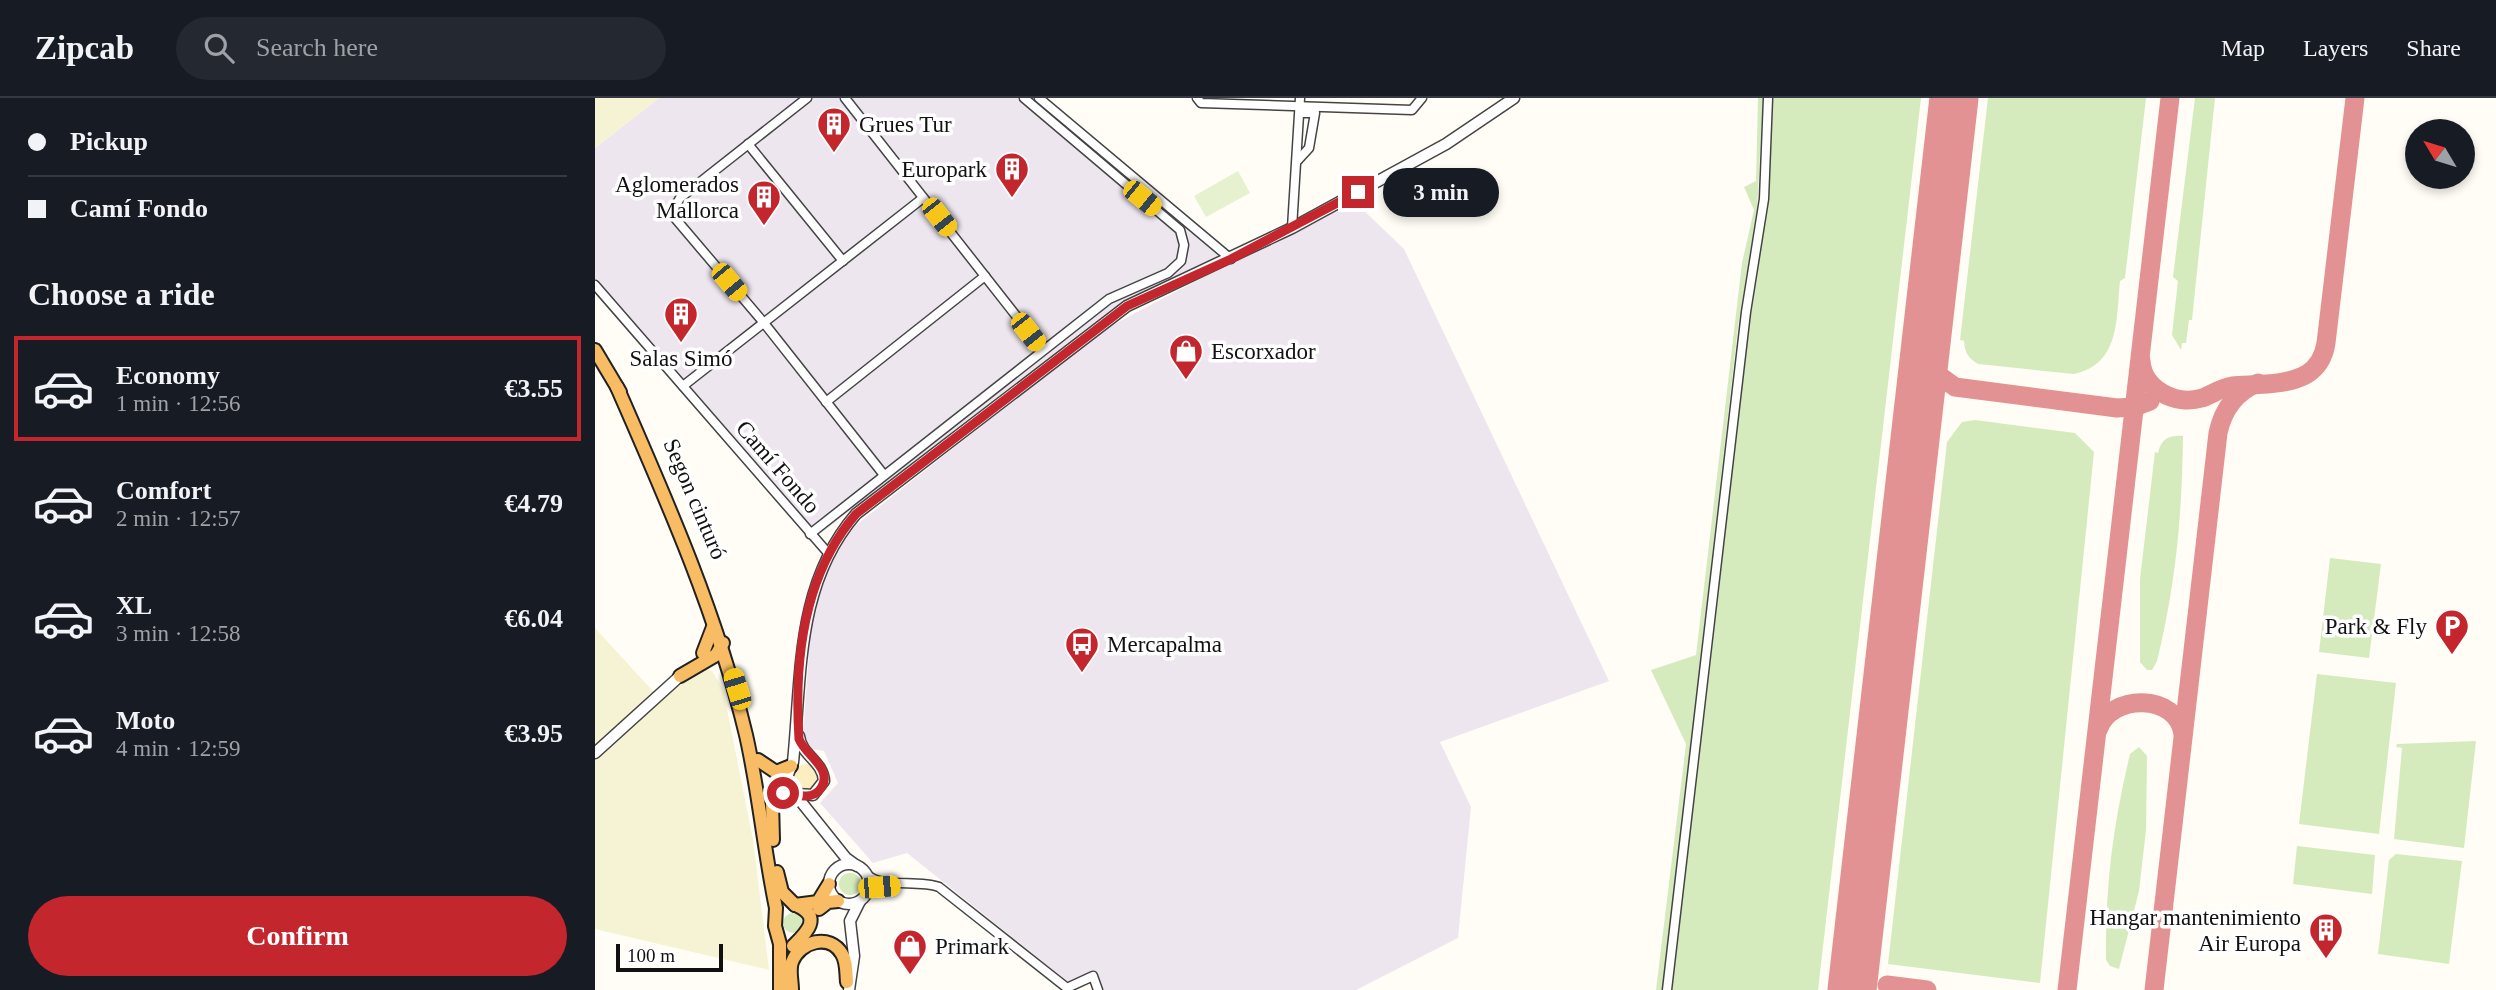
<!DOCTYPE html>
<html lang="en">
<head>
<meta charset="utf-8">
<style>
  :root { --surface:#171b24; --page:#242831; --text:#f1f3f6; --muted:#9ea1a6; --line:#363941; --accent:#c4262e }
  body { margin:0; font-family:"Times New Roman",serif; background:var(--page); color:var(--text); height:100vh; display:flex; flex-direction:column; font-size:26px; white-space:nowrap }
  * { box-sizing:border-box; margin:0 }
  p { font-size:23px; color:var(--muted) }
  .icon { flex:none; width:38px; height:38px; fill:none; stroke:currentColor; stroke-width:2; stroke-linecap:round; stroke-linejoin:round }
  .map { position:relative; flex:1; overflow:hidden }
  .panel { display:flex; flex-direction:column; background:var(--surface); width:595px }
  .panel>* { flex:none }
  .top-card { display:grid; align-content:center; height:154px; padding:0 28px; background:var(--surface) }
  .needle { width:46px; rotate:308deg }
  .controls { position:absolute; left:1810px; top:21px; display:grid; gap:14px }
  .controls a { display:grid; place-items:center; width:70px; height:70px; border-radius:50%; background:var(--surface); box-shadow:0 4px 10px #0003; font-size:35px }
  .scale { position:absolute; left:21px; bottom:18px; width:107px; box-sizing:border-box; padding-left:7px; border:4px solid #111; border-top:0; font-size:19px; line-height:24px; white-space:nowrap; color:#111; -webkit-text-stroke:5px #fff; paint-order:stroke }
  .end { position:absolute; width:32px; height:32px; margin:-16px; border:9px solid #c4262e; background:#fff; box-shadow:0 0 0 4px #fff }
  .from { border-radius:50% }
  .bubble { position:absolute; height:49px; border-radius:24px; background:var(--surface); box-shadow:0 4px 10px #0003; font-size:23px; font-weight:700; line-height:49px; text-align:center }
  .car { position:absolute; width:21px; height:42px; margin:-21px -10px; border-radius:9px; box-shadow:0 0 5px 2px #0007; background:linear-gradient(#f5c518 24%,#345 0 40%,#f5c518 0 76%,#345 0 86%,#f5c518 0) }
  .top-card b { display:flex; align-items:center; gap:24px; height:66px; font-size:26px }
  .top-card b+b { border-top:2px solid var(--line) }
  .top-card i { width:18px; height:18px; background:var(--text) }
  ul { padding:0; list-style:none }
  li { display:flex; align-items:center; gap:21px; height:105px; margin:0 14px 10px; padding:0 14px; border:4px solid transparent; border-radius:0px }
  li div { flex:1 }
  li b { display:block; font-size:26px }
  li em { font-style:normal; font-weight:700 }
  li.active { border-color:var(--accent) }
  li>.icon { width:63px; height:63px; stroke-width:1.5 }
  h2 { padding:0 28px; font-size:32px; line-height:84px }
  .button { display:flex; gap:14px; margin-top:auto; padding:14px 28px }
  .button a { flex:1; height:80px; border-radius:42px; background:var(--accent); color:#fff; font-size:28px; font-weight:700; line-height:80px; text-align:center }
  header { display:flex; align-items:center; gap:42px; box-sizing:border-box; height:98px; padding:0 35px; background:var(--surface); border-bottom:2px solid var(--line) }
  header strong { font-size:33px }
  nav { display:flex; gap:38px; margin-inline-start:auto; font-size:24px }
  .search { width:490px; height:63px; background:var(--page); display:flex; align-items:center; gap:18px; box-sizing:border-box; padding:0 24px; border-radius:38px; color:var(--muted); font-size:26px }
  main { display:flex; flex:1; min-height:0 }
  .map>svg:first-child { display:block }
  .industrial { fill:#eee6ef }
  .farmland { fill:#f6f3d4 }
  .green { fill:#d5ebbd }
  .sand { fill:#fbeec1 }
  .pitch { fill:#e6f2cf }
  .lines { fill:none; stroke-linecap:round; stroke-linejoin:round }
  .taxiway { stroke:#e29292; stroke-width:19 }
  .runway { stroke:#e29292; stroke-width:49 }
  .minor-casing { stroke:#444; stroke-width:11 }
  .tertiary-casing { stroke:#444; stroke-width:13 }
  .trunk-casing { stroke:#222; stroke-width:16 }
  .minor { stroke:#fff; stroke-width:8 }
  .tertiary { stroke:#fff; stroke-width:10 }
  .trunk { stroke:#f7bc64; stroke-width:12 }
  .route { stroke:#c4262e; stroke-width:9 }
  .labels { text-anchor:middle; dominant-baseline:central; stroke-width:7; stroke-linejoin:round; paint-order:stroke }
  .poi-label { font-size:23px; fill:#111; stroke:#fff; text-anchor:start }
  .street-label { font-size:23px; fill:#111; stroke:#fff }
</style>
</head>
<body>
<header>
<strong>Zipcab</strong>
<div class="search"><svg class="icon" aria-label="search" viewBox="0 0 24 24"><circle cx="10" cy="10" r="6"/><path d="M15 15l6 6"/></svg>Search here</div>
<nav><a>Map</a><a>Layers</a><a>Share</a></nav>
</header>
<main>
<section class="panel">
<div class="top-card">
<b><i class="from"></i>Pickup</b>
<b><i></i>Camí Fondo</b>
</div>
<h2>Choose a ride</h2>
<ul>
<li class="active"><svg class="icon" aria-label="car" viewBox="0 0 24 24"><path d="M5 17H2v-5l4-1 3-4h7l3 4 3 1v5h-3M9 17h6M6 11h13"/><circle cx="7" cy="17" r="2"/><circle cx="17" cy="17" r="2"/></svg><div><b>Economy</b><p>1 min · 12:56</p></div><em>€3.55</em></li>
<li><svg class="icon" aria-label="car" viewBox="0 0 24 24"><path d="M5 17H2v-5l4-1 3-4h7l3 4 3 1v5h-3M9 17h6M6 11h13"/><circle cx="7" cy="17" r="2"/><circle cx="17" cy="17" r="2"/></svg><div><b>Comfort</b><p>2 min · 12:57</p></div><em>€4.79</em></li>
<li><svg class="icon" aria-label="car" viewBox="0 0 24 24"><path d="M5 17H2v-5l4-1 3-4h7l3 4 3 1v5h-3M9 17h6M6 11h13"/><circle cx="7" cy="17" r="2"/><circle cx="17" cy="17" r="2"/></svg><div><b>XL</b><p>3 min · 12:58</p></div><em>€6.04</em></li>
<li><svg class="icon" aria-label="car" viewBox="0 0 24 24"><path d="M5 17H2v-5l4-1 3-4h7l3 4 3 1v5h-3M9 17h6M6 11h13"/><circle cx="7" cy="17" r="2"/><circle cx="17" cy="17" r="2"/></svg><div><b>Moto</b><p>4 min · 12:59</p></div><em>€3.95</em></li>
</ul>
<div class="button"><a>Confirm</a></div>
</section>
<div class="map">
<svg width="1901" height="892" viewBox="0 0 1901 892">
  <rect width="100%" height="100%" fill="#fffdf5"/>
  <g class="industrial">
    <path d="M 64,0 L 440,0 L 629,159 L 518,210 L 216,443 L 0,195 L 0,50 Z"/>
    <path d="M 757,101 L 809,151 L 1014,583 L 845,644 L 876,709 L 863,840 L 761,892 L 506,892 L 499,874 L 476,886 L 312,755 L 278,765 L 225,705 L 243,685 L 229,653 L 217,651 L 208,639 L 215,539 L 226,491 L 249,438 L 261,427 L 508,232 Z"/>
  </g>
  <g class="farmland">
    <path d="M 0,0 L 64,0 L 0,50 Z"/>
    <path d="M 0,530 L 66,602 L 99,573 L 107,570 L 117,573 L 128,591 L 158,742 L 174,872 L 0,831 Z"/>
  </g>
  <g class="green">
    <path d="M 1163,0 L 1168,0 L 1162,112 L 1143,229 L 1068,892 L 1061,892 L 1091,646 L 1056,572 L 1101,557 L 1147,165 L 1159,112 L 1149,89 L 1161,83 Z"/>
    <path d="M 1177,0 L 1326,0 L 1223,892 L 1077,892 L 1157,207 L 1173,97 Z"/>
    <path d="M 1393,0 L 1551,0 L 1530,180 L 1525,183 C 1521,222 1525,266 1479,276 L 1383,266 C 1373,260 1370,255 1369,243 L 1365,242 Z"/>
    <path d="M 1600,0 L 1620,0 L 1597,222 L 1594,222 L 1591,245 L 1587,245 L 1586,252 L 1577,237 L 1583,183 L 1578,179 Z"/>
    <path d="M 1380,322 L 1480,335 L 1499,354 L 1445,885 L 1293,866 L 1352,344 L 1367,324 Z"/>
    <path d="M 1588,338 C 1587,418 1581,485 1562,563 L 1557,572 L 1552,572 L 1545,564 L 1545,481 L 1560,354 L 1563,355 C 1566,341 1574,337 1588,338 Z"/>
    <path d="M 1735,460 L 1786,466 L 1774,560 L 1724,554 Z"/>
    <path d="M 1722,576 L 1801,585 L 1784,736 L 1704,726 Z"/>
    <path d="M 1881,643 L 1869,750 L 1799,741 L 1807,650 L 1801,649 L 1802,646 Z"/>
    <path d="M 1544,649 L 1552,658 L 1551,732 L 1544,793 L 1524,871 L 1515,868 L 1511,862 C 1510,788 1518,727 1535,656 Z"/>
    <path d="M 1702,748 L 1780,757 L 1777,796 L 1698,786 Z"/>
    <path d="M 1801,756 L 1867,763 L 1854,866 L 1783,856 L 1794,762 Z"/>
    <circle cx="255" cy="786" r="11"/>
    <circle cx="198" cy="825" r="10"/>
  </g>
  <circle class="sand" cx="211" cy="679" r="13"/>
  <path class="pitch" d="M 643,73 L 655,95 L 611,119 L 599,98 Z"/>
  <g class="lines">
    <g class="taxiway">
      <path d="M 1330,250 L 1342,276 L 1360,289 L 1522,310 L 1539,309 L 1555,303"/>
      <path d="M 1546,263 C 1548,291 1580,308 1607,300 C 1618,296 1625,290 1637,288 C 1659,286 1692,288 1712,276 C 1723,269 1729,258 1731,245 L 1760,0"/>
      <path d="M 1503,632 C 1515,595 1582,595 1588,636"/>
      <path d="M 1292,887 L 1332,892"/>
      <path d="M 1472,892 L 1575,0"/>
      <path d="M 1559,892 L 1623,335 C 1628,312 1640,294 1663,285"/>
    </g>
    <path class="runway" d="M 1257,892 L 1359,0"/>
    <g class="minor-casing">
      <g id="minor">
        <path d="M 212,0 L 85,100 L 78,112 L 79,119 L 169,225 L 289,377"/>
        <path d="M 250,0 L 448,252"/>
        <path d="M 444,0 L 636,161"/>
        <path d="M 602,0 L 606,5 L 817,12 L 827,0"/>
        <path d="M 153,46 L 248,163"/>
        <path d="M 703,62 L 714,50 L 720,15 L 705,15"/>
        <path d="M 697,130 L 705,0"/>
        <path d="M 0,187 L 233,455"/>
        <path d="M 88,288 L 328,100"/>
        <path d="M 231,304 L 390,178"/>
        <path d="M 215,436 L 514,201 L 573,175 L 586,163 L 589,147 L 585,132 L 429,0"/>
        <path d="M 272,776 C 285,791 323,781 344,789 L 472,890 L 498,878 L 503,892"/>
        <path d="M 272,795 L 291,788"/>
        <path d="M 1072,892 L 1151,214 L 1169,101 L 1173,0"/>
      </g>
    </g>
    <g class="tertiary-casing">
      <g id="tertiary">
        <path d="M 0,655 L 85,578"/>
        <path d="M 202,696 L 218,697 L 229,683 C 228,663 206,657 204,638"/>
        <circle cx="254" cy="786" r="20"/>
        <path d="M 262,768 L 251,760 L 195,690 L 192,679 L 198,664 C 207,577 200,487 261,416 L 532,208 L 697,130 L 851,46 L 919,0"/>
        <path d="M 254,892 L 259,858 L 255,823 L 265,803"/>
      </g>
    </g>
    <g class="trunk-casing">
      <g id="trunk">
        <path d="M 0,252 L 25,294"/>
        <path d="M 22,289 C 72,403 122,516 151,637 C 164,694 169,753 181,810 L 180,828 L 185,846 L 185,892"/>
        <path d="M 108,555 L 118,529"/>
        <path d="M 85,578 L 121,557 L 128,545"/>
        <path d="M 163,662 L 181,674 L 196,668"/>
        <path d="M 178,742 L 177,704 L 186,696 L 201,696"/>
        <path d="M 182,774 L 187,794 L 200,807"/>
        <path d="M 200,807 L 223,804 L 234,786"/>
        <path d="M 224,811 L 233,804 L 243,803"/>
        <path d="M 198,848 C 210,836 228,820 203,808"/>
        <path d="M 197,892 C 197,883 194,872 197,864 C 205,843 235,835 247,856 C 252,864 251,874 252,884"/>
      </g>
    </g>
    <use href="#minor" class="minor"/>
    <use href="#tertiary" class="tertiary"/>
    <use href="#trunk" class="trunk"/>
  </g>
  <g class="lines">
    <path class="route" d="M 188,695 C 197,694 203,699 211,698 C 217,698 223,695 226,690 C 239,671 210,657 204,641 C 199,563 208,477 261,416 L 532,208 L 636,161 L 763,94"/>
  </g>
  <defs>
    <g id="building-pin" transform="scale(1.75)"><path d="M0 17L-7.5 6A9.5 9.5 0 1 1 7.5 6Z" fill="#c4262e" stroke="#fff"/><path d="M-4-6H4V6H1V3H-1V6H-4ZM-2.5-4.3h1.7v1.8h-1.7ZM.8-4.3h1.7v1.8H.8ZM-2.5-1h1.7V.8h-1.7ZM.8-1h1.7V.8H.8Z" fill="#fff"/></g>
    <g id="shop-pin" transform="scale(1.75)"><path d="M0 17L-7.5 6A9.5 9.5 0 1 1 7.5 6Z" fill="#c4262e" stroke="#fff"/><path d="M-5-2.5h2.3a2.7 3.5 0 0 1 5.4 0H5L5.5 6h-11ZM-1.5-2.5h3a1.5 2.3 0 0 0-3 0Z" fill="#fff"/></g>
    <g id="parking-pin" transform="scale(1.75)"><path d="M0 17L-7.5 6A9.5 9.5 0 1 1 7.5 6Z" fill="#c4262e" stroke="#fff"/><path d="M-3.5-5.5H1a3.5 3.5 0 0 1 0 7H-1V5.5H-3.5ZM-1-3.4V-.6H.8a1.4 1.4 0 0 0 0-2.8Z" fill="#fff"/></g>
    <g id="bus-pin" transform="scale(1.75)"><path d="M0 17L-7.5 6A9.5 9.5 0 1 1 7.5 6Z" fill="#c4262e" stroke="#fff"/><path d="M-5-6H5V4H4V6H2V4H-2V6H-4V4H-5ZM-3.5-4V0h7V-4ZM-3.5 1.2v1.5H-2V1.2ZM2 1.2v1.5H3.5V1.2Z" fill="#fff"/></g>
  </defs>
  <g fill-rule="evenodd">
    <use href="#building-pin" x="239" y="26"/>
    <use href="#building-pin" x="417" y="71"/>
    <use href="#building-pin" x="169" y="99"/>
    <use href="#building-pin" x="86" y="216"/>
    <use href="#shop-pin" x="591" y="253"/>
    <use href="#parking-pin" x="1857" y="528"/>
    <use href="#bus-pin" x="487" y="546"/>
    <use href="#building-pin" x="1731" y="832"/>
    <use href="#shop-pin" x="315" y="848"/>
  </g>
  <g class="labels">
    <g class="poi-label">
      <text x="264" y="26">Grues Tur</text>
      <text x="392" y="71" text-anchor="end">Europark</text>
      <text x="144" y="86" text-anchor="end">Aglomerados<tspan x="144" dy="26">Mallorca</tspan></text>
      <text x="616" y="253">Escorxador</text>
      <text x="86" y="260" text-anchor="middle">Salas Simó</text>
      <text x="1832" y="528" text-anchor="end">Park &amp; Fly</text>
      <text x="512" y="546">Mercapalma</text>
      <text x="1706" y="819" text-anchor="end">Hangar mantenimiento<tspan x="1706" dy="26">Air Europa</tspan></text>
      <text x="340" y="848">Primark</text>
    </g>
    <g class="street-label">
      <text transform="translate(183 369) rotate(49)">Camí Fondo</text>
      <text transform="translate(100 401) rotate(67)">Segon cinturó</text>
    </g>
  </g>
</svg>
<div class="controls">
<a><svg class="needle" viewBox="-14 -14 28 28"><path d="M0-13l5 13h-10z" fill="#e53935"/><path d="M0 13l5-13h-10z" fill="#9ea1a6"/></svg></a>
</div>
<div class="scale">100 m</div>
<i class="end from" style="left:188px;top:695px"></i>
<i class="end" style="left:763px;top:94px"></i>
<div class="bubble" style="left:788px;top:70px;width:116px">3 min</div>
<i class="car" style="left:547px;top:100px;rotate:129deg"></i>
<i class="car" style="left:344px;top:119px;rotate:142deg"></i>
<i class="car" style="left:134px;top:184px;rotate:140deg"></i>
<i class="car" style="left:433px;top:234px;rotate:142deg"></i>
<i class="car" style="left:142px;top:591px;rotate:343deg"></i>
<i class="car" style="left:284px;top:789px;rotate:85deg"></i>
</div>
</main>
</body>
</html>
